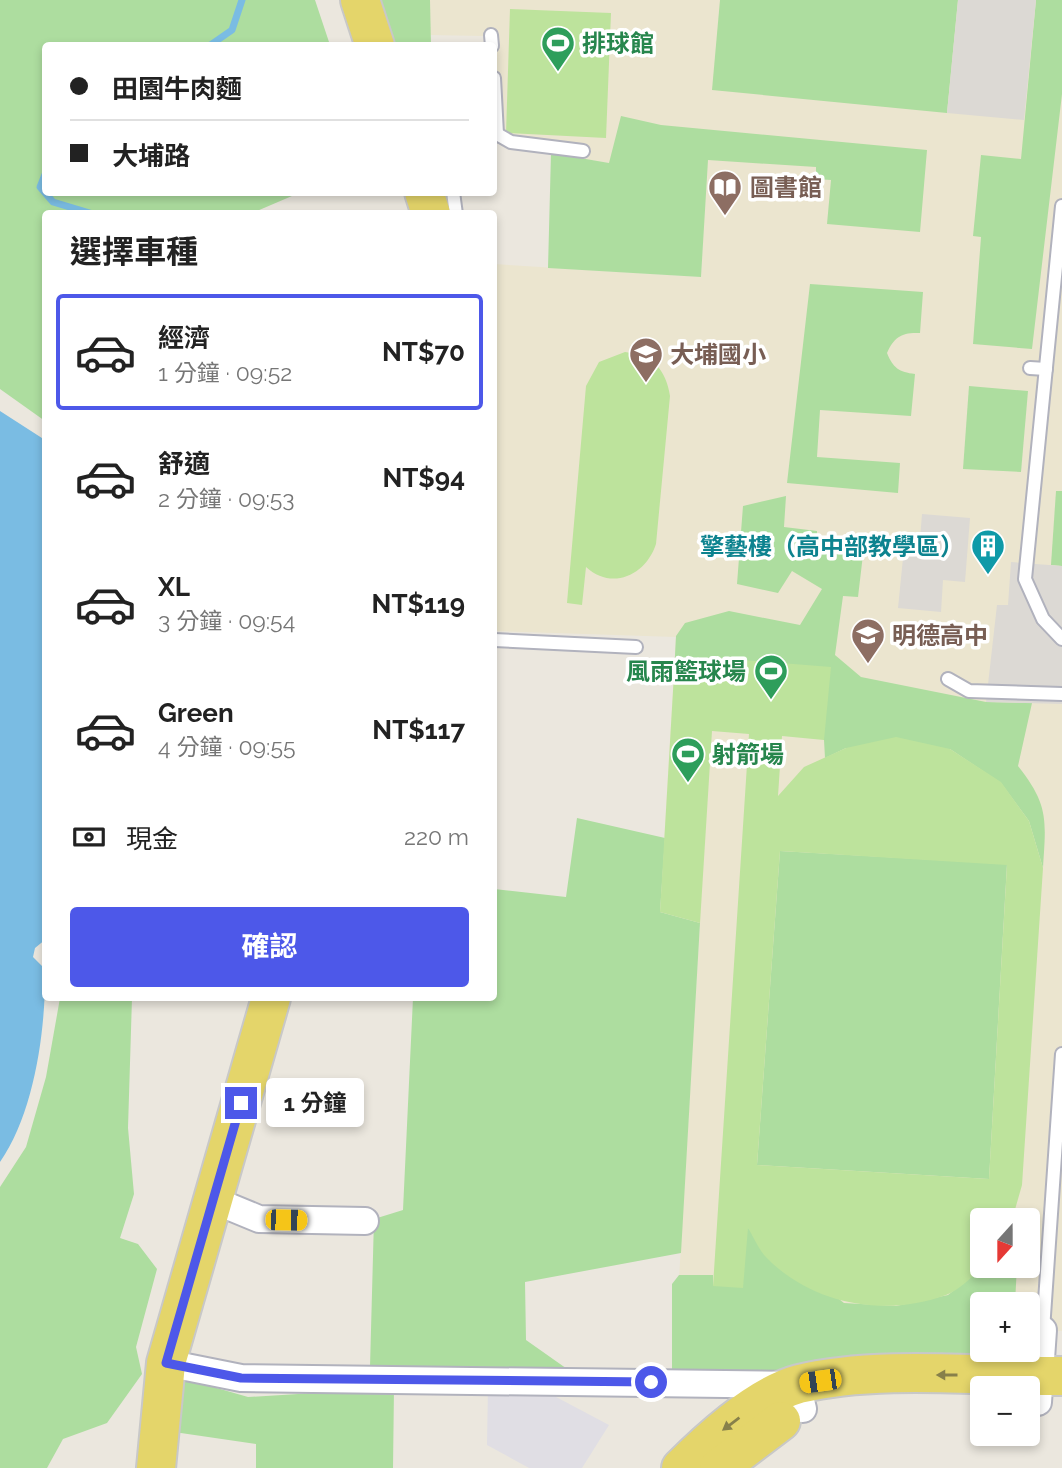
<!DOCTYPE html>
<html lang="zh-TW">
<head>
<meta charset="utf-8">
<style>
  :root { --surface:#fff; --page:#f2f2f2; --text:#222; --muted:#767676; --line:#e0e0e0; --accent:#4d58e9 }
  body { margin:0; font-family:Raleway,"Noto Sans TC",sans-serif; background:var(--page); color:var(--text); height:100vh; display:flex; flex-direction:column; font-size:26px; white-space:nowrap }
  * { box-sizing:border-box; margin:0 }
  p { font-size:23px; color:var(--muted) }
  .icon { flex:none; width:38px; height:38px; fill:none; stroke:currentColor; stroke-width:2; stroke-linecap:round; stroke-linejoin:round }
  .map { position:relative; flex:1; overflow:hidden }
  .panel { position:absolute; left:42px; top:210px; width:455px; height:791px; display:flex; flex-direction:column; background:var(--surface); border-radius:7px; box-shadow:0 4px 10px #0003 }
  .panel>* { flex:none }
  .guide { position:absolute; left:42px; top:42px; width:455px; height:154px; border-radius:7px; box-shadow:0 4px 10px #0003; display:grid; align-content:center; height:154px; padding:0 28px; background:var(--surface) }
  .needle { width:46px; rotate:201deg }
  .fabs { position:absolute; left:970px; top:1208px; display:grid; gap:14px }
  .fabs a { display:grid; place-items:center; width:70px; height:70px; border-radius:7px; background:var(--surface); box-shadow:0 4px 10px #0003; font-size:35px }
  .end { position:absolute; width:32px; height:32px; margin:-16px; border:9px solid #4d58e9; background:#fff; box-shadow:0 0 0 4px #fff }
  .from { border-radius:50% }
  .bubble { position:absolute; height:49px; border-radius:7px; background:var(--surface); box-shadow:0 4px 10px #0003; font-size:23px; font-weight:700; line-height:49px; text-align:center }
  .car { position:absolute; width:21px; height:42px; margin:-21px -10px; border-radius:9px; box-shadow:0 0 5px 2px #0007; background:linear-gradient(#f5c518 24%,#345 0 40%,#f5c518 0 76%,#345 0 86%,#f5c518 0) }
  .guide b { display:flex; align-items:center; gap:24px; height:66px; font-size:26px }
  .guide b+b { border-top:2px solid var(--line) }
  .guide i { width:18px; height:18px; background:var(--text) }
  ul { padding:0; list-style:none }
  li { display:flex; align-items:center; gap:21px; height:116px; margin:0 14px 10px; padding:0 14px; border:4px solid transparent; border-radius:7px }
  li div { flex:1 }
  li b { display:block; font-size:26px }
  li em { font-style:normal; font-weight:700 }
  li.on { border-color:var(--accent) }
  li>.icon { width:63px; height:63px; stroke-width:1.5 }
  h2 { padding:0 28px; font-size:32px; line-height:84px }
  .pay { display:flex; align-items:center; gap:18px; height:77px; padding:0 28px; font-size:26px }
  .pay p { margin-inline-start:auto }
  .button { display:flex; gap:14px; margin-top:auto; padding:14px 28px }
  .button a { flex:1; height:80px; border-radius:7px; background:var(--accent); color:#fff; font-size:28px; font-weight:700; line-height:80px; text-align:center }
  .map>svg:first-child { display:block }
  .industrial { fill:#e0dee4 }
  .education { fill:#ebe5cf; fill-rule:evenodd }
  .green { fill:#addd9f }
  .pitch { fill:#bde39c; fill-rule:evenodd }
  .plaza { fill:#dcd9d4 }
  .water { fill:#7abce3 }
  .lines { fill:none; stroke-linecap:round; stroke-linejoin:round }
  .stream { stroke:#7abce3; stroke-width:7 }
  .lane-casing { stroke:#b1b2bd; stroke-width:16 }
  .street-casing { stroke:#b1b2bd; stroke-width:30 }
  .primary-casing { stroke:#c8c8c8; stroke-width:42 }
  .lane { stroke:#fff; stroke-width:12 }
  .street { stroke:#fff; stroke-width:26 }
  .primary { stroke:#e4d56a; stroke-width:38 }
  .oneway { fill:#87804a }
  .route { stroke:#4d58e9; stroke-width:9 }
  .labels { text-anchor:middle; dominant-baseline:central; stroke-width:7; stroke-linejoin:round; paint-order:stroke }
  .leisure-label { font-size:24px; font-weight:bold; fill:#27864d; stroke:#fff; text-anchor:start }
  .education-label { font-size:24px; font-weight:bold; fill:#785e54; stroke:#fff; text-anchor:start }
  .culture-label { font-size:24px; font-weight:bold; fill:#0d838f; stroke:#fff; text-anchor:end }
</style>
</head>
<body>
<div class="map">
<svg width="1062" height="1468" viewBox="0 0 1062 1468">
  <rect width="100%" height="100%" fill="#ebe7de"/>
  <path class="industrial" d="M 488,1389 L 541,1389 L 609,1425 L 582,1468 L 529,1468 L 487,1445 Z"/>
  <path class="education" d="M 430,0 L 1062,0 L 1062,1331 L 1027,1329 L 1027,1304 L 677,1313 L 700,923 L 660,912 L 676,637 L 494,631 L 494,264 L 701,277 L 706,179 L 511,147 L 494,137 L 494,46 L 485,45 L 484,36 L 429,35 ZM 982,1220 L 1027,1220 L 1027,1265 L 982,1265 Z"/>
  <g class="green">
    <path d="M 0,0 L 315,0 L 330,45 L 46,46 L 46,192 L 299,193 L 252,213 L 46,214 L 45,421 L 0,389 Z"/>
    <path d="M 371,0 L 430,0 L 431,45 L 384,45 Z"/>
    <path d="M 720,0 L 958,0 L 947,113 L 712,90 Z"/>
    <path d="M 1036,0 L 1062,0 L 1062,94 L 1032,349 L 973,344 L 981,237 L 973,236 L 981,155 L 1021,159 Z"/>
    <path d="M 621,116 L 661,125 L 927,150 L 920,232 L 827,224 L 831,180 L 816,179 L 816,167 L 708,160 L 701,277 L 548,268 L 551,153 L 609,163 Z"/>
    <path d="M 810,284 L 923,292 L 920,333 C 902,332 894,337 887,353 C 893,368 899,372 915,374 L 911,416 L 820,410 L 817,457 L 900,463 L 898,493 L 787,483 Z"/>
    <path d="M 969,386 L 1028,391 L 1021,472 L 963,469 Z"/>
    <path d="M 1056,491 L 1062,491 L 1062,566 L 1051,565 Z"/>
    <path d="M 786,496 L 784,527 L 817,531 L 817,540 L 864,546 L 858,597 L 843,596 L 835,655 L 861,677 L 986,702 L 1032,703 L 1018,766 C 1049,805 1046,820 1043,868 L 1029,821 L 1001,783 L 950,749 L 846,748 L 825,758 L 824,740 L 717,658 L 715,677 L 674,674 L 676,636 L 685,623 L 729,611 L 800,625 L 822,589 L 792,571 L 778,593 L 737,584 L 743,506 Z"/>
    <path d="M 577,818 L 665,838 L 660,912 L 700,923 L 681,1253 L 525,1282 L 526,1340 L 570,1371 L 370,1367 L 374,1219 L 403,1210 L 413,998 L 494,998 L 494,889 L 566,897 Z"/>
    <path d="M 780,851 L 1007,864 L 989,1179 L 757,1165 Z"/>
    <path d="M 60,998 L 132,998 L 128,1128 L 134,1194 L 120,1238 L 138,1244 L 157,1269 L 136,1347 L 142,1374 L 107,1423 L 63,1439 L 47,1468 L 0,1468 L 0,1187 L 26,1147 L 46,1077 Z"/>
    <path d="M 747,1227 L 844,1303 L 896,1306 L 948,1295 L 986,1265 L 1017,1265 L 1015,1304 L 982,1304 L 982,1349 L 1002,1349 L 994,1366 L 795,1373 L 672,1371 L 672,1284 L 679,1275 L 713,1275 L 713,1286 Z"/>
    <path d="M 175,1376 L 248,1397 L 394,1388 L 393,1468 L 256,1468 L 256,1444 L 174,1432 Z"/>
  </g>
  <g class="pitch">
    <path d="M 510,9 L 611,13 L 606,138 L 506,133 Z"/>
    <path d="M 625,352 C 652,355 666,369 670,396 L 656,544 C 646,575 612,591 586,567 L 582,605 L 567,603 L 586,386 L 599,362 Z"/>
    <path d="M 716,658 L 831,667 L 824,740 L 782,736 L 778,796 L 804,767 L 846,748 L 896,737 L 950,749 L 1001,782 L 1029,821 L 1043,868 L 1022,1185 L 1012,1220 L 982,1220 L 982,1265 L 985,1266 C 973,1275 960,1290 946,1295 C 885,1318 810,1304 765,1256 C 758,1248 753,1236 748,1228 L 743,1288 L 713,1286 L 749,734 L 712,731 L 700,923 L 660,912 L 674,674 L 715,677 ZM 780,851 L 1007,865 L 989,1179 L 757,1165 Z"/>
  </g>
  <g class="plaza">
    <path d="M 958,0 L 1036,0 L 1024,120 L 947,113 Z"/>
    <path d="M 922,514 L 970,518 L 965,582 L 943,580 L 941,612 L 898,608 L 905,538 L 920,539 Z"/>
    <path d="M 1011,562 L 1062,566 L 1062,704 L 986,702 L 997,605 L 1008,605 Z"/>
  </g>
  <path class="water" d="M 0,411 L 45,440 L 46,939 L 35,948 L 33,957 L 45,969 C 46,1027 35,1112 0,1162 Z"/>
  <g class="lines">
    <g class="stream">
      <path d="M 209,46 L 232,30 L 242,0"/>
      <path d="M 46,172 L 40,187 L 53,202 L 93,214"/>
    </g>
    <g class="lane-casing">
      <g id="lane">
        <path d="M 491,35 L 492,46"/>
        <path d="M 494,78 L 497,134 L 494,136"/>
        <path d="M 497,134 L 511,142 L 583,151"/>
        <path d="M 453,192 L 456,214"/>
        <path d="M 1062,206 L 1025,579 L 1043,619 L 1062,639"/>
        <path d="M 1030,368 L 1046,369"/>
        <path d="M 494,640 L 636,647"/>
        <path d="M 948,679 L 969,691 L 1062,694"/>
        <path d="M 1043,1330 L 1062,1054"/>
      </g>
    </g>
    <g class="street-casing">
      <g id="street">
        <path d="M 213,1200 L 259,1219 L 365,1221"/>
        <path d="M 166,1363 L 241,1378 L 797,1385 L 803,1409"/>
        <path d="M 1038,1402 L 1043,1330"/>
      </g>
    </g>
    <g class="primary-casing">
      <g id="primary">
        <path d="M 360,0 L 375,46"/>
        <path d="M 424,192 L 431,214"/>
        <path d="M 156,1468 L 166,1363 L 271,998"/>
        <path d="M 681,1468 C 710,1439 758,1395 799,1384 C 875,1365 982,1376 1062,1376"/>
        <path d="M 719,1468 L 781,1421"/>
      </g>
    </g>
    <use href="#lane" class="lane"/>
    <use href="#street" class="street"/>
    <use href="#primary" class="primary"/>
  </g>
  <defs><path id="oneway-solid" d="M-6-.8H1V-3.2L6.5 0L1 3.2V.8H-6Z" transform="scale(1.75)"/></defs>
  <g class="oneway">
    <use href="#oneway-solid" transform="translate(947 1375) rotate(-180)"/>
    <use href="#oneway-solid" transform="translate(731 1424) rotate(143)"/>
  </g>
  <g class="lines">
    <path class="route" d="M 241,1103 L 166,1363 L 241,1378 L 651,1382"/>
  </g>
  <defs>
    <g id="stadium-pin" transform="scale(1.75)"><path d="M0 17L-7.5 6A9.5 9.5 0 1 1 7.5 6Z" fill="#2e9e5b" stroke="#fff"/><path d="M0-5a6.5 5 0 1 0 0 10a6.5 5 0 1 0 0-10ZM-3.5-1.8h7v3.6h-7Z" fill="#fff"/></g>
    <g id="library-pin" transform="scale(1.75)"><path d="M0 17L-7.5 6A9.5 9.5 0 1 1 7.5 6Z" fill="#8d6e63" stroke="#fff"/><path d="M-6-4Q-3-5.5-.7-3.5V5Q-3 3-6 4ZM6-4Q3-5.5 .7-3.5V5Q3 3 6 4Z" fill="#fff"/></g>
    <g id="school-pin" transform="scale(1.75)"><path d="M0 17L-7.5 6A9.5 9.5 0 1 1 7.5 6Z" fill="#8d6e63" stroke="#fff"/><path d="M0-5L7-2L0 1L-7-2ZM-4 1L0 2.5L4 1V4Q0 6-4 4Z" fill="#fff"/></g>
    <g id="building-pin" transform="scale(1.75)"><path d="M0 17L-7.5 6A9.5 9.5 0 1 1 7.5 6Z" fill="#0f9aa8" stroke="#fff"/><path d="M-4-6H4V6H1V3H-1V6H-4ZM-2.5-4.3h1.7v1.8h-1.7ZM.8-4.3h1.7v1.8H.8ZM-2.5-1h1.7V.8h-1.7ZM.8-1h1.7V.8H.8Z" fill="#fff"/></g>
  </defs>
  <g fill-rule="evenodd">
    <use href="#stadium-pin" x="558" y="43"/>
    <use href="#library-pin" x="725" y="187"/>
    <use href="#school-pin" x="646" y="354"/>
    <use href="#building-pin" x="988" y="546"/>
    <use href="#school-pin" x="868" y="635"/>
    <use href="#stadium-pin" x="771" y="671"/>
    <use href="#stadium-pin" x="688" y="754"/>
  </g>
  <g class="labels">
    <g class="leisure-label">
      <text x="582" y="43">排球館</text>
      <text x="746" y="671" text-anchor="end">風雨籃球場</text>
      <text x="712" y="754">射箭場</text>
    </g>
    <g class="education-label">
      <text x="750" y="187">圖書館</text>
      <text x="670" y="354">大埔國小</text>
      <text x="892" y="635">明德高中</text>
    </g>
    <g class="culture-label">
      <text x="964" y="546">擎藝樓（高中部教學區）</text>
    </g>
  </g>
</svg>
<div class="fabs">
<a><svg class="needle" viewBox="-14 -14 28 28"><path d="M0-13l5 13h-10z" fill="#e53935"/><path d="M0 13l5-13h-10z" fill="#767676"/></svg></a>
<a>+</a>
<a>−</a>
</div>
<i class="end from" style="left:651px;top:1382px"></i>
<i class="end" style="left:241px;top:1103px"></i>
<div class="bubble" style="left:266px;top:1078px;width:98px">1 分鐘</div>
<i class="car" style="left:286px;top:1220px;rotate:91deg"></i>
<i class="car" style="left:820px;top:1381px;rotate:262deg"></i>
<div class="guide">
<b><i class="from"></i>田園牛肉麵</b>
<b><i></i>大埔路</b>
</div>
<section class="panel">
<h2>選擇車種</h2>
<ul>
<li class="on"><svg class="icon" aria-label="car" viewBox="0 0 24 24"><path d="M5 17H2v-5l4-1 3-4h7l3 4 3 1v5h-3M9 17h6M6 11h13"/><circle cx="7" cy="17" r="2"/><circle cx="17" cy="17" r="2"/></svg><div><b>經濟</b><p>1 分鐘 · 09:52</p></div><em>NT$70</em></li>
<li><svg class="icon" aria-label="car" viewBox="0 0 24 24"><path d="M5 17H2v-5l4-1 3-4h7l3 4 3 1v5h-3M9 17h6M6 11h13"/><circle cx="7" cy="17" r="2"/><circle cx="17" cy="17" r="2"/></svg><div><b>舒適</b><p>2 分鐘 · 09:53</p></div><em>NT$94</em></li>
<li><svg class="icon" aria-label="car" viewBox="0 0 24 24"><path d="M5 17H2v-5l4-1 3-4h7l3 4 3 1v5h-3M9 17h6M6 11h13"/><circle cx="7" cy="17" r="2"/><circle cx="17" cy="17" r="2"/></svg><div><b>XL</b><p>3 分鐘 · 09:54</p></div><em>NT$119</em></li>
<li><svg class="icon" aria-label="car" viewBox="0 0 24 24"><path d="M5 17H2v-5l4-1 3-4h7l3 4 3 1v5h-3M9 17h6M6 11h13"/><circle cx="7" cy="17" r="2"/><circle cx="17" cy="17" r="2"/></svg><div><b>Green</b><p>4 分鐘 · 09:55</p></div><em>NT$117</em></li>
</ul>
<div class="pay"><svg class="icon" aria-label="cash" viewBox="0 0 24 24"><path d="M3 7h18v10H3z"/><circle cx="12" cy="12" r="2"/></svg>現金<p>220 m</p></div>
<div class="button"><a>確認</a></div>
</section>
</div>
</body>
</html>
